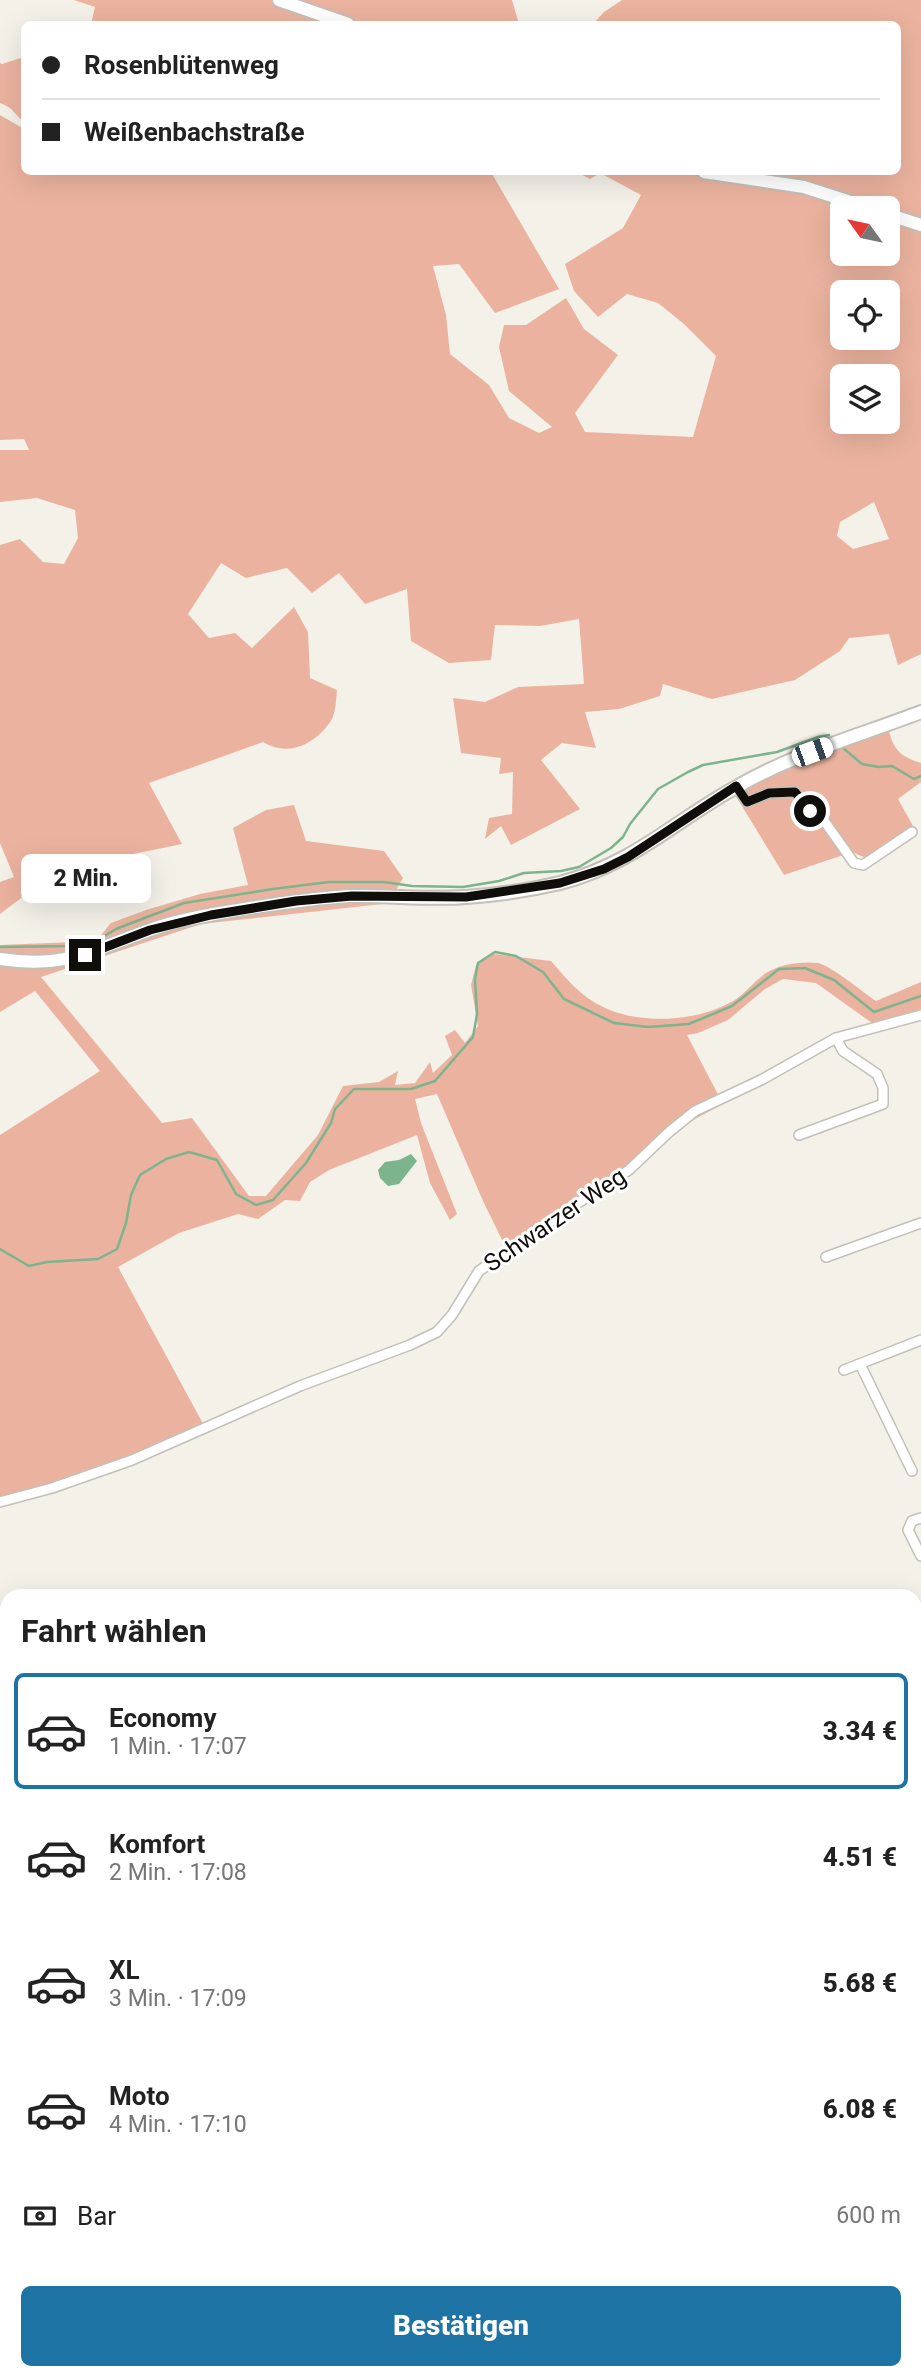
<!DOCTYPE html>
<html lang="de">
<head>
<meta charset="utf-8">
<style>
  :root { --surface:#fff; --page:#f2f2f2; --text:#222; --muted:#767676; --line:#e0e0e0; --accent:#1d73a3 }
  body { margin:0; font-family:Roboto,sans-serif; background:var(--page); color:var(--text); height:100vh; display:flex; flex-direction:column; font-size:26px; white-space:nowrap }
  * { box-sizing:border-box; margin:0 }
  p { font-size:23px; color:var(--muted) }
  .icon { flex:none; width:38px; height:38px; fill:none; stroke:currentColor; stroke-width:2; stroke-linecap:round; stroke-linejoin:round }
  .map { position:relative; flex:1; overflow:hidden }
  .sheet { position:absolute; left:0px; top:1589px; width:922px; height:791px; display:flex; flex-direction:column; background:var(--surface); border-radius:21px 21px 0 0; box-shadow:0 7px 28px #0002 }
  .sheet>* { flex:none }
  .guide { position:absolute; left:21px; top:21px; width:880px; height:154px; border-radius:10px; box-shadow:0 7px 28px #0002; display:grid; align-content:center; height:154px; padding:0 21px; background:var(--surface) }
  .needle { width:46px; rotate:303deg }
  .fabs { position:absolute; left:830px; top:196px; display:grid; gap:14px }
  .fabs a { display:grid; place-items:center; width:70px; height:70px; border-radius:10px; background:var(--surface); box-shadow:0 7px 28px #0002; font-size:35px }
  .end { position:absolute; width:32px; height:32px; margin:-16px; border:9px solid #0f0e0b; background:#fff; box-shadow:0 0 0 4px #fff }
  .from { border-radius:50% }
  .bubble { position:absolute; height:49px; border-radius:10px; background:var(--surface); box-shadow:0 7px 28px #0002; font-size:23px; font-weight:800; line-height:49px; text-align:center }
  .car { position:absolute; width:21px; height:42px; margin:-21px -10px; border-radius:9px; box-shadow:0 0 5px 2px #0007; background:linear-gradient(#fff 24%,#345 0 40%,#fff 0 76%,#345 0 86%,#fff 0) }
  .guide b { display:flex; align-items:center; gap:24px; height:66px; font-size:26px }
  .guide b+b { border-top:2px solid var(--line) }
  .guide i { width:18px; height:18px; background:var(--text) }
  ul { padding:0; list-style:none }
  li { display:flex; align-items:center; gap:21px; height:116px; margin:0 14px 10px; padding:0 7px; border:4px solid transparent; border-radius:10px }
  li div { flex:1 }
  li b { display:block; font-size:26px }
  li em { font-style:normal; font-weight:800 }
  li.active { border-color:var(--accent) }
  li>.icon { width:63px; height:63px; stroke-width:1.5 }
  h2 { padding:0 21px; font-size:32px; line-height:84px }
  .pay { display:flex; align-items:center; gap:18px; height:77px; padding:0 21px; font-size:26px }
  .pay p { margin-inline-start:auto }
  .cta { display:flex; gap:14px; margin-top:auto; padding:14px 21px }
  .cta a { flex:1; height:80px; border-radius:10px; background:var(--accent); color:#fff; font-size:28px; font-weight:800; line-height:80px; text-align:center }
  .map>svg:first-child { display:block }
  .green { fill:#ebb39f; fill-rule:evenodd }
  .water { fill:#7cb48e }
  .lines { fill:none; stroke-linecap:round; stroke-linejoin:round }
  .stream { stroke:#7cb48e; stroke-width:2.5 }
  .street-casing { stroke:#c2c0b7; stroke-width:12 }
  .secondary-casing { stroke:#c2c0b7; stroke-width:16 }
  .street { stroke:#fff; stroke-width:9 }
  .secondary { stroke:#fff; stroke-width:12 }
  .route { stroke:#0f0e0b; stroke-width:9 }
  .labels { text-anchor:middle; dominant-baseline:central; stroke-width:6; stroke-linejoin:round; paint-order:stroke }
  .street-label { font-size:24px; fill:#0f0e0b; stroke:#fff }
</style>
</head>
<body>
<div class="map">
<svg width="921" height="2380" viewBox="0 0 921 2380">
  <rect width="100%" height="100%" fill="#f3f1e8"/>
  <g class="green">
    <path d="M 74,0 L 512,0 L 519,24 L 91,24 L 95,7 Z"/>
    <path d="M 622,0 L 921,0 L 921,654 L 898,665 L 889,634 L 849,638 L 840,651 L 795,680 L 712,699 L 663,684 L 660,696 L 619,709 L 585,712 L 596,748 L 562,743 L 541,760 L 580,809 L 511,845 L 501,826 L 485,839 L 489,818 L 512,814 L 513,772 L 499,774 L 501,758 L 461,753 L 453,698 L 485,702 L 518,687 L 584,684 L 579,619 L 540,626 L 495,625 L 491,660 L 449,663 L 411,641 L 407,589 L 365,604 L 339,573 L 312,593 L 287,568 L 246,578 L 221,563 L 188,614 L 209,638 L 235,633 L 252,648 L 294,607 L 308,632 L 310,678 L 337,690 C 336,699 336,715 330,722 C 314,745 288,757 263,742 L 149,783 L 182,844 L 79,865 L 41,883 L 0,914 L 0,882 L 14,877 L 0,843 L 0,545 L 20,539 L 43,562 L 64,564 L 78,538 L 75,510 L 37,498 L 0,502 L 0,450 L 29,450 L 24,439 L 0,440 L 0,115 L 24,129 L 24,172 L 491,172 L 559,289 L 495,313 L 459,264 L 433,266 L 446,315 L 450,354 L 489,385 L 509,418 L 539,433 L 552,427 L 509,391 L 499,347 L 504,325 L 526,325 L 566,298 L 584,329 L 618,355 L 575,413 L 585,432 L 693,437 L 716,356 L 684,324 L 658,303 L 627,294 L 598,317 L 574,291 L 565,264 L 623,228 L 641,195 L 600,173 L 590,179 L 577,172 L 898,172 L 898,24 L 593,24 L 604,12 ZM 842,208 L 887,208 L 887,254 L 842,254 ZM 842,292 L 887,292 L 887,338 L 842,338 ZM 842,376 L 887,376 L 887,422 L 842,422 ZM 874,502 L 889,539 L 853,549 L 837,536 L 840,522 Z"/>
    <path d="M 24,57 L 24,122 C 14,114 14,108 0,103 L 0,63 L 2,64 Z"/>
    <path d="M 888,728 C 894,751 900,756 921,763 L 921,782 L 898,799 L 913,826 L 866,858 L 852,852 L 784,875 L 734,793 L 773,770 Z"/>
    <path d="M 294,805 L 306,841 L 384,851 L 403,878 L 390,900 L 382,904 L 201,924 L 41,977 L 162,1123 L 192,1118 L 249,1196 L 266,1196 L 318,1135 L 343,1086 L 379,1082 L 398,1071 L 395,1085 L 415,1083 L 430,1062 L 433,1073 L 452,1055 L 445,1036 L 455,1030 L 465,1043 L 478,1026 L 471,985 L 476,965 L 494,954 L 551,961 C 566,978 581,997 603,1007 C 640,1025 697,1022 733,1001 C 745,994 754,981 766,973 C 780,964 801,961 818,963 C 830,965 864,993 876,1001 L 921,982 L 921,1009 L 872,1023 L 816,983 L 783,979 L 765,989 L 728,1020 L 698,1033 L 687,1035 L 723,1104 L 684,1125 L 603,1195 L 594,1189 L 506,1248 L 483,1201 L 437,1094 L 415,1099 L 421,1123 L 457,1214 L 450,1220 L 430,1183 L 417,1135 L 329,1170 L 310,1182 L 300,1201 L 285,1200 L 258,1219 L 238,1214 L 179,1233 L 118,1267 L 207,1431 L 56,1493 L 0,1504 L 0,1135 L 100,1071 L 35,991 L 0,1012 L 0,945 L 74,942 L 101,935 L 111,923 L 146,910 L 200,894 L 248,885 L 233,828 L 266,810 Z"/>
    <path d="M 921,1939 L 921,2056 L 915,2059 L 915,1946 Z"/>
    <path d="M 7,2259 L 7,2373 L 30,2373 L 21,2380 L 0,2380 L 0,2267 Z"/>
  </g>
  <path class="water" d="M 411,1154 L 417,1161 L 399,1184 L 388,1186 L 380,1178 L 378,1170 L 385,1162 L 399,1160 Z"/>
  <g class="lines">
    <g class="stream">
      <path d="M 843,748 L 862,764 L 879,767 L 892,766 L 914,779 L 921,776"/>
      <path d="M 0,947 L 70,946 L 93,943 L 116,929 L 184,903 L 273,889 L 329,882 L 384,882 L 412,886 L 463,887 L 499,881 L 524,873 L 561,871 L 579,867 L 611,848 L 623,837 L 630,824 L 658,789 L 688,772 L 703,765 L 777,752 L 818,737 L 829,735"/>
      <path d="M 0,1249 L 29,1266 L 47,1262 L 98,1259 L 117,1249 L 126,1223 L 131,1195 L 140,1175 L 166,1159 L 189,1152 L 217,1160 L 236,1194 L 256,1205 L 273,1200 L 306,1163 L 331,1123 L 335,1109 L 354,1089 L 411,1089 L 435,1081 L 473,1037 L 477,1014 L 475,979 L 478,963 L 495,952 L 516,956 L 543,972 L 564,999 L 614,1023 L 648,1027 L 689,1024 L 732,1006 L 779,969 L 805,968 L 834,980 L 874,1012 L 921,996"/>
    </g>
    <g class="street-casing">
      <g id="street">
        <path d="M 736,786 L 747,802 L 769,793 L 795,792 L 810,811 L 825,822 L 854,863 L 863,865 L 912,832"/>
        <path d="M 799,1135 L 883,1104 L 883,1088 L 877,1074 L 843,1051 L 836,1038"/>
        <path d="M 826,1257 L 921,1223"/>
        <path d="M 860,1364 L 912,1471"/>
        <path d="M 844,1370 L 921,1340"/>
        <path d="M 0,1502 L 52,1488 L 132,1460 L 300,1386 L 410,1345 L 437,1332 L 452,1315 L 479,1271 L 564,1212 L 629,1170 L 669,1132 L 695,1111 L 761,1080 L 836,1038 L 921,1015"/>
        <path d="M 921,1518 L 912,1521 L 908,1530 L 921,1556"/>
        <path d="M 915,2312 L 921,2312"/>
        <path d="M 742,2380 L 762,2373"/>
      </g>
    </g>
    <g class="secondary-casing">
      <g id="secondary">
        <path d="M 279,0 L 348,24"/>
        <path d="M 704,172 L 804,187 L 869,208"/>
        <path d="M 887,214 L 921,225"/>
        <path d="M 0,959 C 64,969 90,951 147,931 C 168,923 192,918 214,914 C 259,906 304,899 350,896 C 389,895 428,900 466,897 C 497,895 530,890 560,883 C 636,863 675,820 740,785 C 796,753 861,735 921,712"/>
        <path d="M 915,1654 L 921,1651"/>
        <path d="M 689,2380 L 690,2373"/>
      </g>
    </g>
    <use href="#street" class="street"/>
    <use href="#secondary" class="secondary"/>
  </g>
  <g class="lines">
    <path class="route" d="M 85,955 L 150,930 L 211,915 L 296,901 L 352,896 L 466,897 L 560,883 L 604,869 L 628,857 L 736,786 L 747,802 L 769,793 L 795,792 L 810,811"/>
  </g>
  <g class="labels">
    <g class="street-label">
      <text transform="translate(555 1220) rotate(-34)">Schwarzer Weg</text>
    </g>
  </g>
</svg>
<div class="fabs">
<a><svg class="needle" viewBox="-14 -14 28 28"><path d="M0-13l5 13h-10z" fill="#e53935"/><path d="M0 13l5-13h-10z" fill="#767676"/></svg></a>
<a><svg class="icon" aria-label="locate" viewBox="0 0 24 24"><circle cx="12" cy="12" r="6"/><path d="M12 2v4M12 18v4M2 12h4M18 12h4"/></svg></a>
<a><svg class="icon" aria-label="layers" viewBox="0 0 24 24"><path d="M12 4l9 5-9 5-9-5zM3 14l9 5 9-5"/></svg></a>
</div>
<i class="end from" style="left:810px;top:811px"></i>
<i class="end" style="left:85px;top:955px"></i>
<div class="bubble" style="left:21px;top:854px;width:130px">2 Min.</div>
<i class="car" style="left:812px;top:752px;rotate:70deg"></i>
<div class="guide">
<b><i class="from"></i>Rosenblütenweg</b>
<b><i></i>Weißenbachstraße</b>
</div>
<section class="sheet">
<h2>Fahrt wählen</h2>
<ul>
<li class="active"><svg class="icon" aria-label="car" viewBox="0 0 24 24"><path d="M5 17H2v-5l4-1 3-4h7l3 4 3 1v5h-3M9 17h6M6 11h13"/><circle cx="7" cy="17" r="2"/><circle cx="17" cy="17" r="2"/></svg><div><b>Economy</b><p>1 Min. · 17:07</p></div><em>3.34 €</em></li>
<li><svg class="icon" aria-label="car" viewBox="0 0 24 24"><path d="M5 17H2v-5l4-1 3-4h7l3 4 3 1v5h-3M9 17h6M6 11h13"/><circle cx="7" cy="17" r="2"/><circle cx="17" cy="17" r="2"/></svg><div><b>Komfort</b><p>2 Min. · 17:08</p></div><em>4.51 €</em></li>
<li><svg class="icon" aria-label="car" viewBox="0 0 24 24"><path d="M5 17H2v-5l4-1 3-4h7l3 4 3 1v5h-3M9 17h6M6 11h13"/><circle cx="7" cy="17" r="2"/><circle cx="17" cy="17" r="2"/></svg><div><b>XL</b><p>3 Min. · 17:09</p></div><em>5.68 €</em></li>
<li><svg class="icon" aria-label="car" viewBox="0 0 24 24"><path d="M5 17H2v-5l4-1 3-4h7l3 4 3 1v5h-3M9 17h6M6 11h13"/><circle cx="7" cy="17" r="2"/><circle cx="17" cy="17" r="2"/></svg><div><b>Moto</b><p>4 Min. · 17:10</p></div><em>6.08 €</em></li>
</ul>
<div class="pay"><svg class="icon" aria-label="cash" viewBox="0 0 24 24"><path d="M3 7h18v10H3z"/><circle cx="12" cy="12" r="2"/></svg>Bar<p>600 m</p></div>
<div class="cta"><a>Bestätigen</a></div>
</section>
</div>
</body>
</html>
